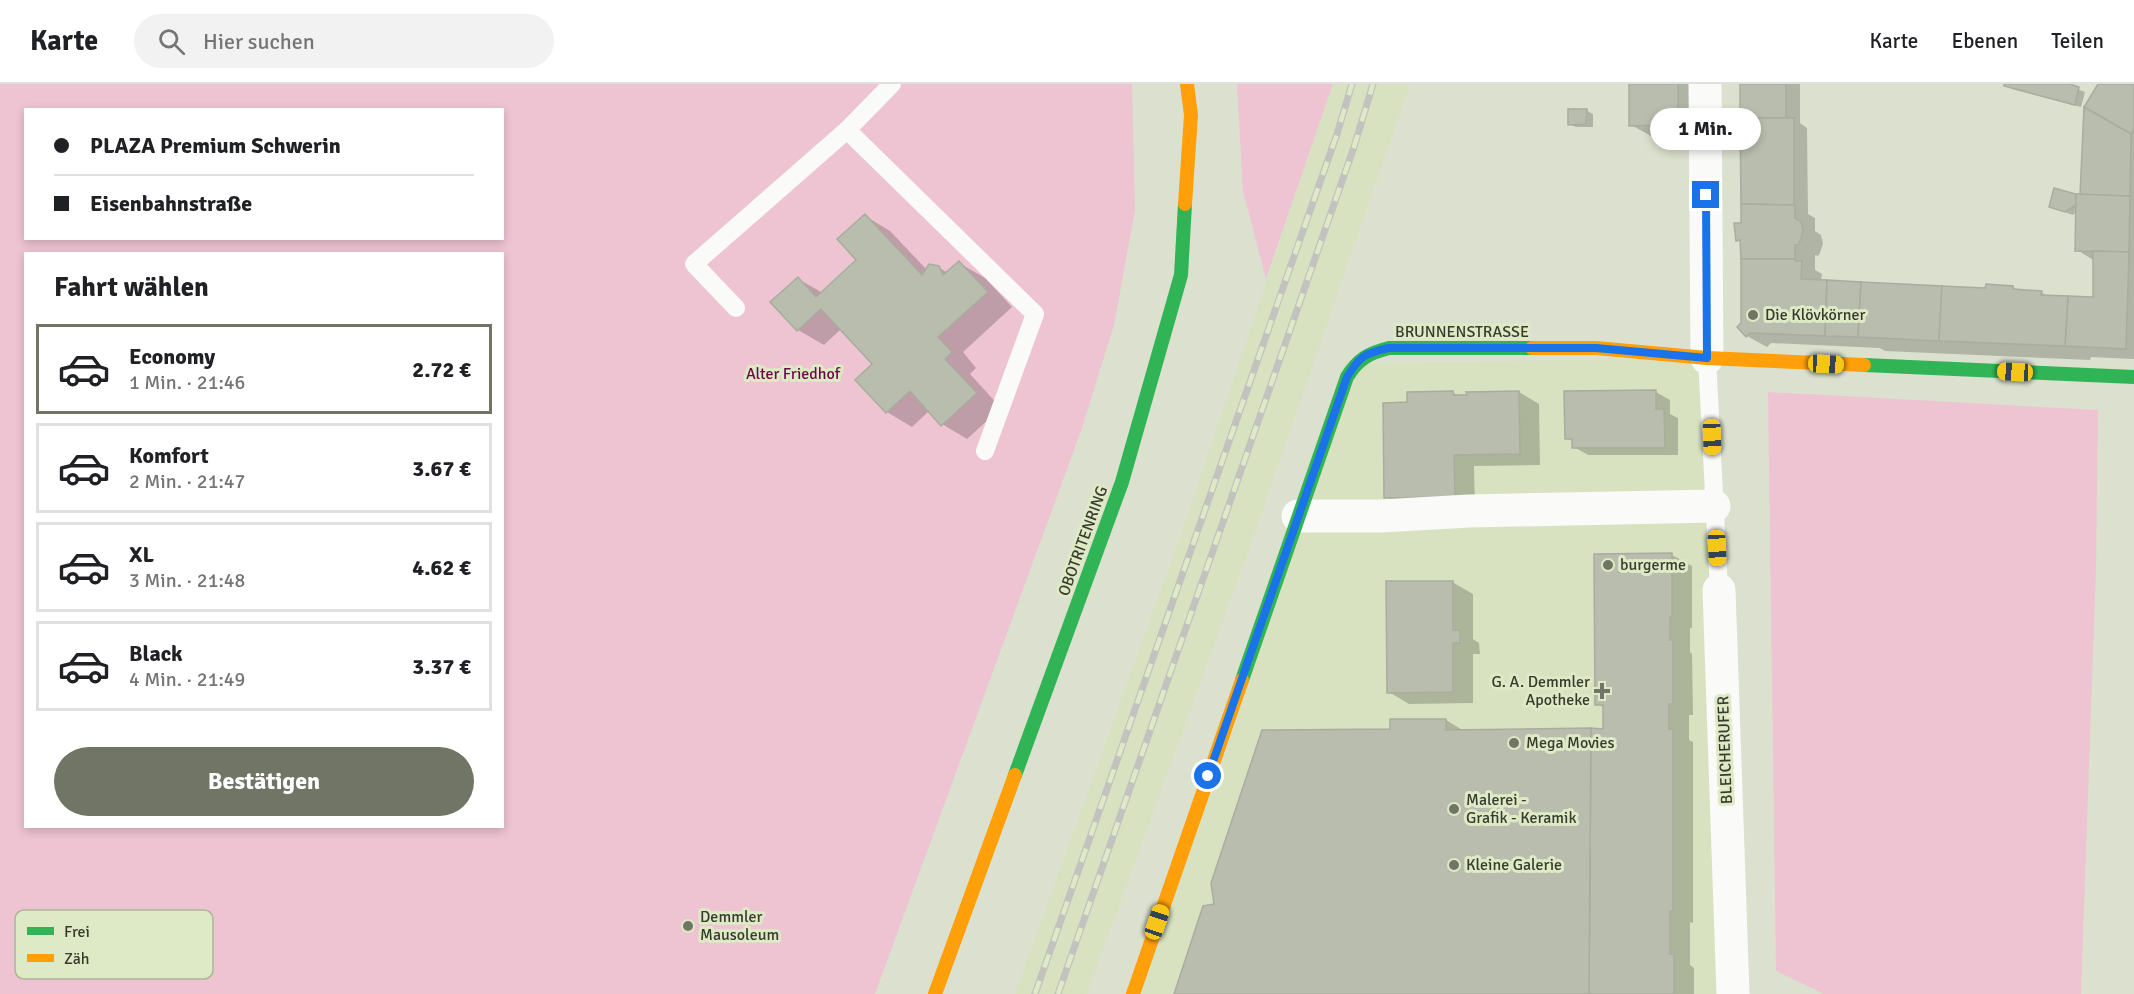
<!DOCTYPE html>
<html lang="de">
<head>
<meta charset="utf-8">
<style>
  :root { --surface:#fff; --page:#f2f2f2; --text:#202124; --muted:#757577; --line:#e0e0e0; --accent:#707565 }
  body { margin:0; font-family:Signika,sans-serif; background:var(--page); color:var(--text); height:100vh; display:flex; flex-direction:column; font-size:22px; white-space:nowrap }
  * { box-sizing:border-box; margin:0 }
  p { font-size:20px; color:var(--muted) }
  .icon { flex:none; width:33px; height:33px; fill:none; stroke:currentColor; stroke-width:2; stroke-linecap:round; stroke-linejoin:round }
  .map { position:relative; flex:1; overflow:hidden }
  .side { position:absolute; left:24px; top:168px; width:480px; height:576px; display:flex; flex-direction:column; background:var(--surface); border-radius:0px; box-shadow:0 3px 9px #0003 }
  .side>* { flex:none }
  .guide { position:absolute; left:24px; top:24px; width:480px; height:132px; border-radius:0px; box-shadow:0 3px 9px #0003; display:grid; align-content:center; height:132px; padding:0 30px; background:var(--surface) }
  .end { position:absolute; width:27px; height:27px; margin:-14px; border:8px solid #1a73e8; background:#fff; box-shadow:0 0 0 3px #fff }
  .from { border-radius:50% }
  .bubble { position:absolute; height:42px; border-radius:21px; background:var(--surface); box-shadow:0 3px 9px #0003; font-size:20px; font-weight:800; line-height:42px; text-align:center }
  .car { position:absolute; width:18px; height:36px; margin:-18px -9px; border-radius:8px; box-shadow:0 0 4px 2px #0007; background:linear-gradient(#f5c518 24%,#345 0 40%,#f5c518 0 76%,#345 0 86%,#f5c518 0) }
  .guide b { display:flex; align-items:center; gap:21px; height:57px; font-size:22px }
  .guide b+b { border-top:2px solid var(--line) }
  .guide i { width:15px; height:15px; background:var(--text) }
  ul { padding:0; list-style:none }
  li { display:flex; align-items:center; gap:18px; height:90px; margin:0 12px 9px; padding:0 18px; border:3px solid var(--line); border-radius:0px }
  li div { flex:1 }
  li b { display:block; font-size:22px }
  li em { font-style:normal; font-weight:800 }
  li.on { border-color:var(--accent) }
  li>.icon { width:54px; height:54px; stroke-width:1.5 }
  h2 { padding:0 30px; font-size:27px; line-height:72px }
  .primary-button { display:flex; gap:12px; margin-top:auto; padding:12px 30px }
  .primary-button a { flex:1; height:69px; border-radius:36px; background:var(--accent); color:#fff; font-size:24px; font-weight:800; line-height:69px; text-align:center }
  header { display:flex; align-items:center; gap:36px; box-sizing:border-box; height:84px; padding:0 30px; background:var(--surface); border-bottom:2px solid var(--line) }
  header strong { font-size:28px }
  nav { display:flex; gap:33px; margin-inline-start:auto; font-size:21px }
  .search { width:420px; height:54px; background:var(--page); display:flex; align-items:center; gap:15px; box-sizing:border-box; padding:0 21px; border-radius:33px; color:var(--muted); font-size:22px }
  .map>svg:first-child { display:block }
  .built { fill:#d8e2c1 }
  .green { fill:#eec4d2; fill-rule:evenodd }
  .shadow { fill:#0003 }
  .building { fill:#b8bdae; stroke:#a8ad9e; stroke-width:1.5 }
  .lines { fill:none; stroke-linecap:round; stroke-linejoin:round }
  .lane { stroke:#fafaf8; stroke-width:18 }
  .street { stroke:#fafaf8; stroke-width:33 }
  .fast { stroke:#30b455; stroke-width:14 }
  .slow { stroke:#ff9f0a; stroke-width:14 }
  .rail-casing { stroke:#c2c3bf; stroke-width:7 }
  .rail { stroke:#dee9c6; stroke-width:4.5; stroke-dasharray:14; stroke-linecap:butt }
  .route { stroke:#1a73e8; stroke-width:8 }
  .poi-dot { fill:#707565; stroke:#dee9c6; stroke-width:2 }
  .labels { text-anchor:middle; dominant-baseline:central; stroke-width:6; stroke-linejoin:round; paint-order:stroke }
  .poi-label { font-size:16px; fill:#373b2d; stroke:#dee9c6; text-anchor:start }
  .street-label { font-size:16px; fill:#373b2d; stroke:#dee9c6 }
  .park-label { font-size:16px; fill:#6a0846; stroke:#dee9c6 }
  .key { fill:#dee9c6; stroke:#acb598; stroke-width:1.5 }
  .key-label { font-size:16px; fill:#373b2d }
</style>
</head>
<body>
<header>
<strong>Karte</strong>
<div class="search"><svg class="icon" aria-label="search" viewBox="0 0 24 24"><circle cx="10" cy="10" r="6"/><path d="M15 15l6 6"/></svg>Hier suchen</div>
<nav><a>Karte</a><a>Ebenen</a><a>Teilen</a></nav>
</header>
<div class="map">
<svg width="2134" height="910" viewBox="0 0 2134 910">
  <rect width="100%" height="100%" fill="#dbe1ce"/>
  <g class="built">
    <path d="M 1333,0 L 1410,0 L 1252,457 L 1087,910 L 1015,910 L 1187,433 Z"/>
    <path d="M 1707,274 L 1733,910 L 1133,910 L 1355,280 Z"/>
  </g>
  <g class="green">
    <path d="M 0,0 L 1132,0 L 1135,126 L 1114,241 L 1082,344 L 875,910 L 0,910 ZM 26,26 L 502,26 L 502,154 L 26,154 ZM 26,170 L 502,170 L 502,742 L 26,742 Z"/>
    <path d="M 1237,0 L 1333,0 L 1266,195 L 1243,107 Z"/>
    <path d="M 1768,308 L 2098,326 L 2096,484 L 2081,910 L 1824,910 L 1776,887 Z"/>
  </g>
  <g class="shadow">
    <path d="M 1631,0 L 1698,0 L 1698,52 L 1651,52 L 1631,41 Z"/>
    <path d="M 1742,0 L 1800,0 L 1800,39 L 1807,44 L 1808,130 L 1815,134 L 1815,147 L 1821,151 L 1823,159 L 1820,169 L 1818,172 L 1815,171 L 1815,186 L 1822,190 L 1821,197 L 1987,205 L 2013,203 L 2019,207 L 2041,208 L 2049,213 L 2094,215 L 2095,177 L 2077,166 L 2077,127 L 2073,131 L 2051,123 L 2082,112 L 2100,0 L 2134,0 L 2134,275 L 2091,273 L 2090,276 L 1885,267 L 1880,264 L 1771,259 L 1767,263 L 1747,252 L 1743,240 L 1742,158 L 1738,156 L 1742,141 Z"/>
    <path d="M 2006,0 L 2064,0 L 2085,8 L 2081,23 L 2012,5 Z"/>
    <path d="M 1586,26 L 1593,30 L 1593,43 L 1576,43 L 1569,40 Z"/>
    <path d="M 865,132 L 890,147 L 927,186 L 938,183 L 948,189 L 959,179 L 985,194 L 1012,223 L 963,268 L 976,284 L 970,290 L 1001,324 L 967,355 L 942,340 L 929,327 L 912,343 L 887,328 L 874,280 L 841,245 L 824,261 L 798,246 L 772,218 L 798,195 L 823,209 L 858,176 Z"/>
    <path d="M 1519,308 L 1539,320 L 1540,381 L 1474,382 L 1475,424 L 1406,425 L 1386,413 L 1409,320 L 1453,309 L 1461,313 L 1468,313 L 1468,309 Z"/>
    <path d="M 1656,308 L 1670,316 L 1670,330 L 1678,334 L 1678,371 L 1588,371 L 1574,363 L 1574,358 L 1566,354 Z"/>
    <path d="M 1672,471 L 1692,482 L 1692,544 L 1690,544 L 1690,568 L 1692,570 L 1693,631 L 1689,631 L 1689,656 L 1693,658 L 1693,839 L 1690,838 L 1690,881 L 1694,884 L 1694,910 L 1175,910 L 1216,822 L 1391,647 L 1391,636 L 1446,636 L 1464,647 L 1604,647 L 1605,624 L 1597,620 Z"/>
    <path d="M 1452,498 L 1473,510 L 1473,555 L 1479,559 L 1480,570 L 1473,570 L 1473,619 L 1409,620 L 1389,608 Z"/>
  </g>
  <g class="building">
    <path d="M 1629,0 L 1678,0 L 1678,41 L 1629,42 Z"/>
    <rect x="1740" y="0" width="46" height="34"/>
    <path d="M 2004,0 L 2070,0 L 2079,3 L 2075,21 L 2004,2 Z"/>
    <path d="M 2098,0 L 2134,0 L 2134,44 L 2131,50 L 2084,23 Z"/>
    <path d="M 2084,23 L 2131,50 L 2130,112 L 2080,111 Z"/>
    <path d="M 1568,25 L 1587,25 L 1586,40 L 1568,41 Z"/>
    <path d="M 1740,34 L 1794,34 L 1794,121 L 1741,120 Z"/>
    <path d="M 2054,104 L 2076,110 L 2076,121 L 2065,128 L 2049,123 Z"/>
    <path d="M 2076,110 L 2130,112 L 2129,168 L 2075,167 Z"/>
    <path d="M 1741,120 L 1795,121 L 1795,134 L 1801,138 L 1803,146 L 1801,155 L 1798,161 L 1795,161 L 1795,175 L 1741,175 L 1740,156 L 1736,157 L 1734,139 L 1741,139 Z"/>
    <path d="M 865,130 L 922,191 L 929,180 L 939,182 L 943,191 L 959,177 L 988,208 L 938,253 L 952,268 L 945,275 L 977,309 L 941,342 L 910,307 L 886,329 L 855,296 L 872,280 L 821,225 L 797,247 L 770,218 L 798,193 L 816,213 L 856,176 L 837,155 Z"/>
    <path d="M 2093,167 L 2129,168 L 2126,265 L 2065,262 L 2068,212 L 2093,213 Z"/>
    <path d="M 1741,175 L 1795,175 L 1795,177 L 1802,177 L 1801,195 L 1827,196 L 1825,252 L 1750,249 L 1746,253 L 1737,243 L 1741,239 Z"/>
    <path d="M 1827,196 L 1861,198 L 1858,253 L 1825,252 Z"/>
    <path d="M 1861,198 L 1942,202 L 1939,257 L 1858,253 Z"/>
    <path d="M 1986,200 L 2013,202 L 2013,205 L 2042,207 L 2041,211 L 2068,212 L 2065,262 L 1939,257 L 1942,202 L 1985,204 Z"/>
    <path d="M 1656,306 L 1656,325 L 1664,325 L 1665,364 L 1572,364 L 1572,355 L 1565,355 L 1564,307 Z"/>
    <path d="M 1453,307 L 1454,311 L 1467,311 L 1466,308 L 1519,307 L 1520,370 L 1454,371 L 1455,413 L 1384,414 L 1383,319 L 1407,318 L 1407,308 Z"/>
    <path d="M 1672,469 L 1672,533 L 1670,533 L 1670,556 L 1673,556 L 1673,620 L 1669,620 L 1669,645 L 1673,645 L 1673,828 L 1670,827 L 1670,870 L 1674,870 L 1674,910 L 1589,910 L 1591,644 L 1603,645 L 1603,621 L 1595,621 L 1594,470 Z"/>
    <path d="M 1386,497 L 1453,497 L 1453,546 L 1460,546 L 1460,559 L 1453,559 L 1453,608 L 1387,609 Z"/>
    <path d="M 1390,635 L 1446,635 L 1446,646 L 1591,644 L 1589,910 L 1174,910 L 1203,822 L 1214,820 L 1211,799 L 1262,646 L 1390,645 Z"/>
  </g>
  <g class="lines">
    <g class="lane">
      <path d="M 847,46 L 1035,230 L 985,367"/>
      <path d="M 736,224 L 694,180 L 847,46 L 892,0"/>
      <path d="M 1707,274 L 1719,506"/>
    </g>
    <g class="street">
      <path d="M 1705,0 L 1707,274"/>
      <path d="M 1298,432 L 1381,432 L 1469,427 L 1714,422"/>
      <path d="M 1719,506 L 1733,910"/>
    </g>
    <g class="fast">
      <path d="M 1864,281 L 2134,293"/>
      <path d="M 1242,596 L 1347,293 C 1358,275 1369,269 1389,264 L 1532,264"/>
      <path d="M 1015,691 L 1122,398 L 1181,191 L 1185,120"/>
    </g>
    <g class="slow">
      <path d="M 1185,120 L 1191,31 L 1187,0"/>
      <path d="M 1532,264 L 1596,264 L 1707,274 L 1864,281"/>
      <path d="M 935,910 L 1015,691"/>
      <path d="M 1133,910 L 1242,596"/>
    </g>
    <g class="rail-casing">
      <g id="rail">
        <path d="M 1035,910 L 1337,50 L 1352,0"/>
        <path d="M 1058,910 L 1354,63 L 1373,0"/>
      </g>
    </g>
    <use href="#rail" class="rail"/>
  </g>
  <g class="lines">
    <path class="route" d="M 1208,692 L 1347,293 C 1360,272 1365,269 1389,264 L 1596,264 L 1707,274 L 1706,111"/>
  </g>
  <g class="poi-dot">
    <circle cx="1753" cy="231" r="6"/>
    <circle cx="1608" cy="481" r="6"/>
    <path d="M1599 598h6v6h6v6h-6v6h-6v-6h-6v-6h6z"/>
    <circle cx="1514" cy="659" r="6"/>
    <circle cx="1454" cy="725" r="6"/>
    <circle cx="1454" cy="781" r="6"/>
    <circle cx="688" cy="842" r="6"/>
  </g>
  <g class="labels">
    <g class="poi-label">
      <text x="1765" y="231">Die Klövkörner</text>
      <text x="1620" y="481">burgerme</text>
      <text x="1590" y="598" text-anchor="end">G. A. Demmler<tspan x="1590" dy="18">Apotheke</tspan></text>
      <text x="1526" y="659">Mega Movies</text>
      <text x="1466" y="716">Malerei -<tspan x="1466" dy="18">Grafik - Keramik</tspan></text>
      <text x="1466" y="781">Kleine Galerie</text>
      <text x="700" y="833">Demmler<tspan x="700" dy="18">Mausoleum</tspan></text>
    </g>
    <g class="street-label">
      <text x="1462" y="248">BRUNNENSTRASSE</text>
      <text transform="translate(1083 457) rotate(-70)">OBOTRITENRING</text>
      <text transform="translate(1725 666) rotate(-92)">BLEICHERUFER</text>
    </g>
    <g class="park-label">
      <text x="793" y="290">Alter Friedhof</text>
    </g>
  </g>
  <rect x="15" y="826" width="198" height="69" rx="9" class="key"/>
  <rect x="27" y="843" width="27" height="8" fill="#30b455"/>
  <rect x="27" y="870" width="27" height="8" fill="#ff9f0a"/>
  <g class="key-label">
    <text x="64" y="853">Frei</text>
    <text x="64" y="880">Zäh</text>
  </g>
</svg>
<i class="end from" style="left:1208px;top:692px"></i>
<i class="end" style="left:1706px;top:111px"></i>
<div class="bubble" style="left:1650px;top:24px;width:111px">1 Min.</div>
<i class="car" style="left:1826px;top:280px;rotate:93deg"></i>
<i class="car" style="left:2015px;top:288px;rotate:273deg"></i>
<i class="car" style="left:1712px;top:353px;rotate:178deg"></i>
<i class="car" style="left:1717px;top:464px;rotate:177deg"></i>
<i class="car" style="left:1157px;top:838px;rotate:19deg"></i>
<div class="guide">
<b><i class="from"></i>PLAZA Premium Schwerin</b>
<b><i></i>Eisenbahnstraße</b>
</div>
<section class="side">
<h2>Fahrt wählen</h2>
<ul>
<li class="on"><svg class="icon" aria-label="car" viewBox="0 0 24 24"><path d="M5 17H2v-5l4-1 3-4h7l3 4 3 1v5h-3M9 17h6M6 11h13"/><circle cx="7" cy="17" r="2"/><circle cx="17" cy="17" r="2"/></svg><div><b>Economy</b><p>1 Min. · 21:46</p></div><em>2.72 €</em></li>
<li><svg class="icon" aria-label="car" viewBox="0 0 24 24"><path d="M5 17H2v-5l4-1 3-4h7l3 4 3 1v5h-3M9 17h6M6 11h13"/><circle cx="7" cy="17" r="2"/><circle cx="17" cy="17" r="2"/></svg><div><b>Komfort</b><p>2 Min. · 21:47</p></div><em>3.67 €</em></li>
<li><svg class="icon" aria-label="car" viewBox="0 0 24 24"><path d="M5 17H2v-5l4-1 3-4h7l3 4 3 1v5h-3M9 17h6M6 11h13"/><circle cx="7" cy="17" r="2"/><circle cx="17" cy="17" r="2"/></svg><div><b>XL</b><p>3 Min. · 21:48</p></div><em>4.62 €</em></li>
<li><svg class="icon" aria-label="car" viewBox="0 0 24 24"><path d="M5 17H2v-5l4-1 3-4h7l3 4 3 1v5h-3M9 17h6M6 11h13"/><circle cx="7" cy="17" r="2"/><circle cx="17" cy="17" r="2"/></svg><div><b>Black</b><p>4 Min. · 21:49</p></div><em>3.37 €</em></li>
</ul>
<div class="primary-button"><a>Bestätigen</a></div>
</section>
</div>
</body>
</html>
